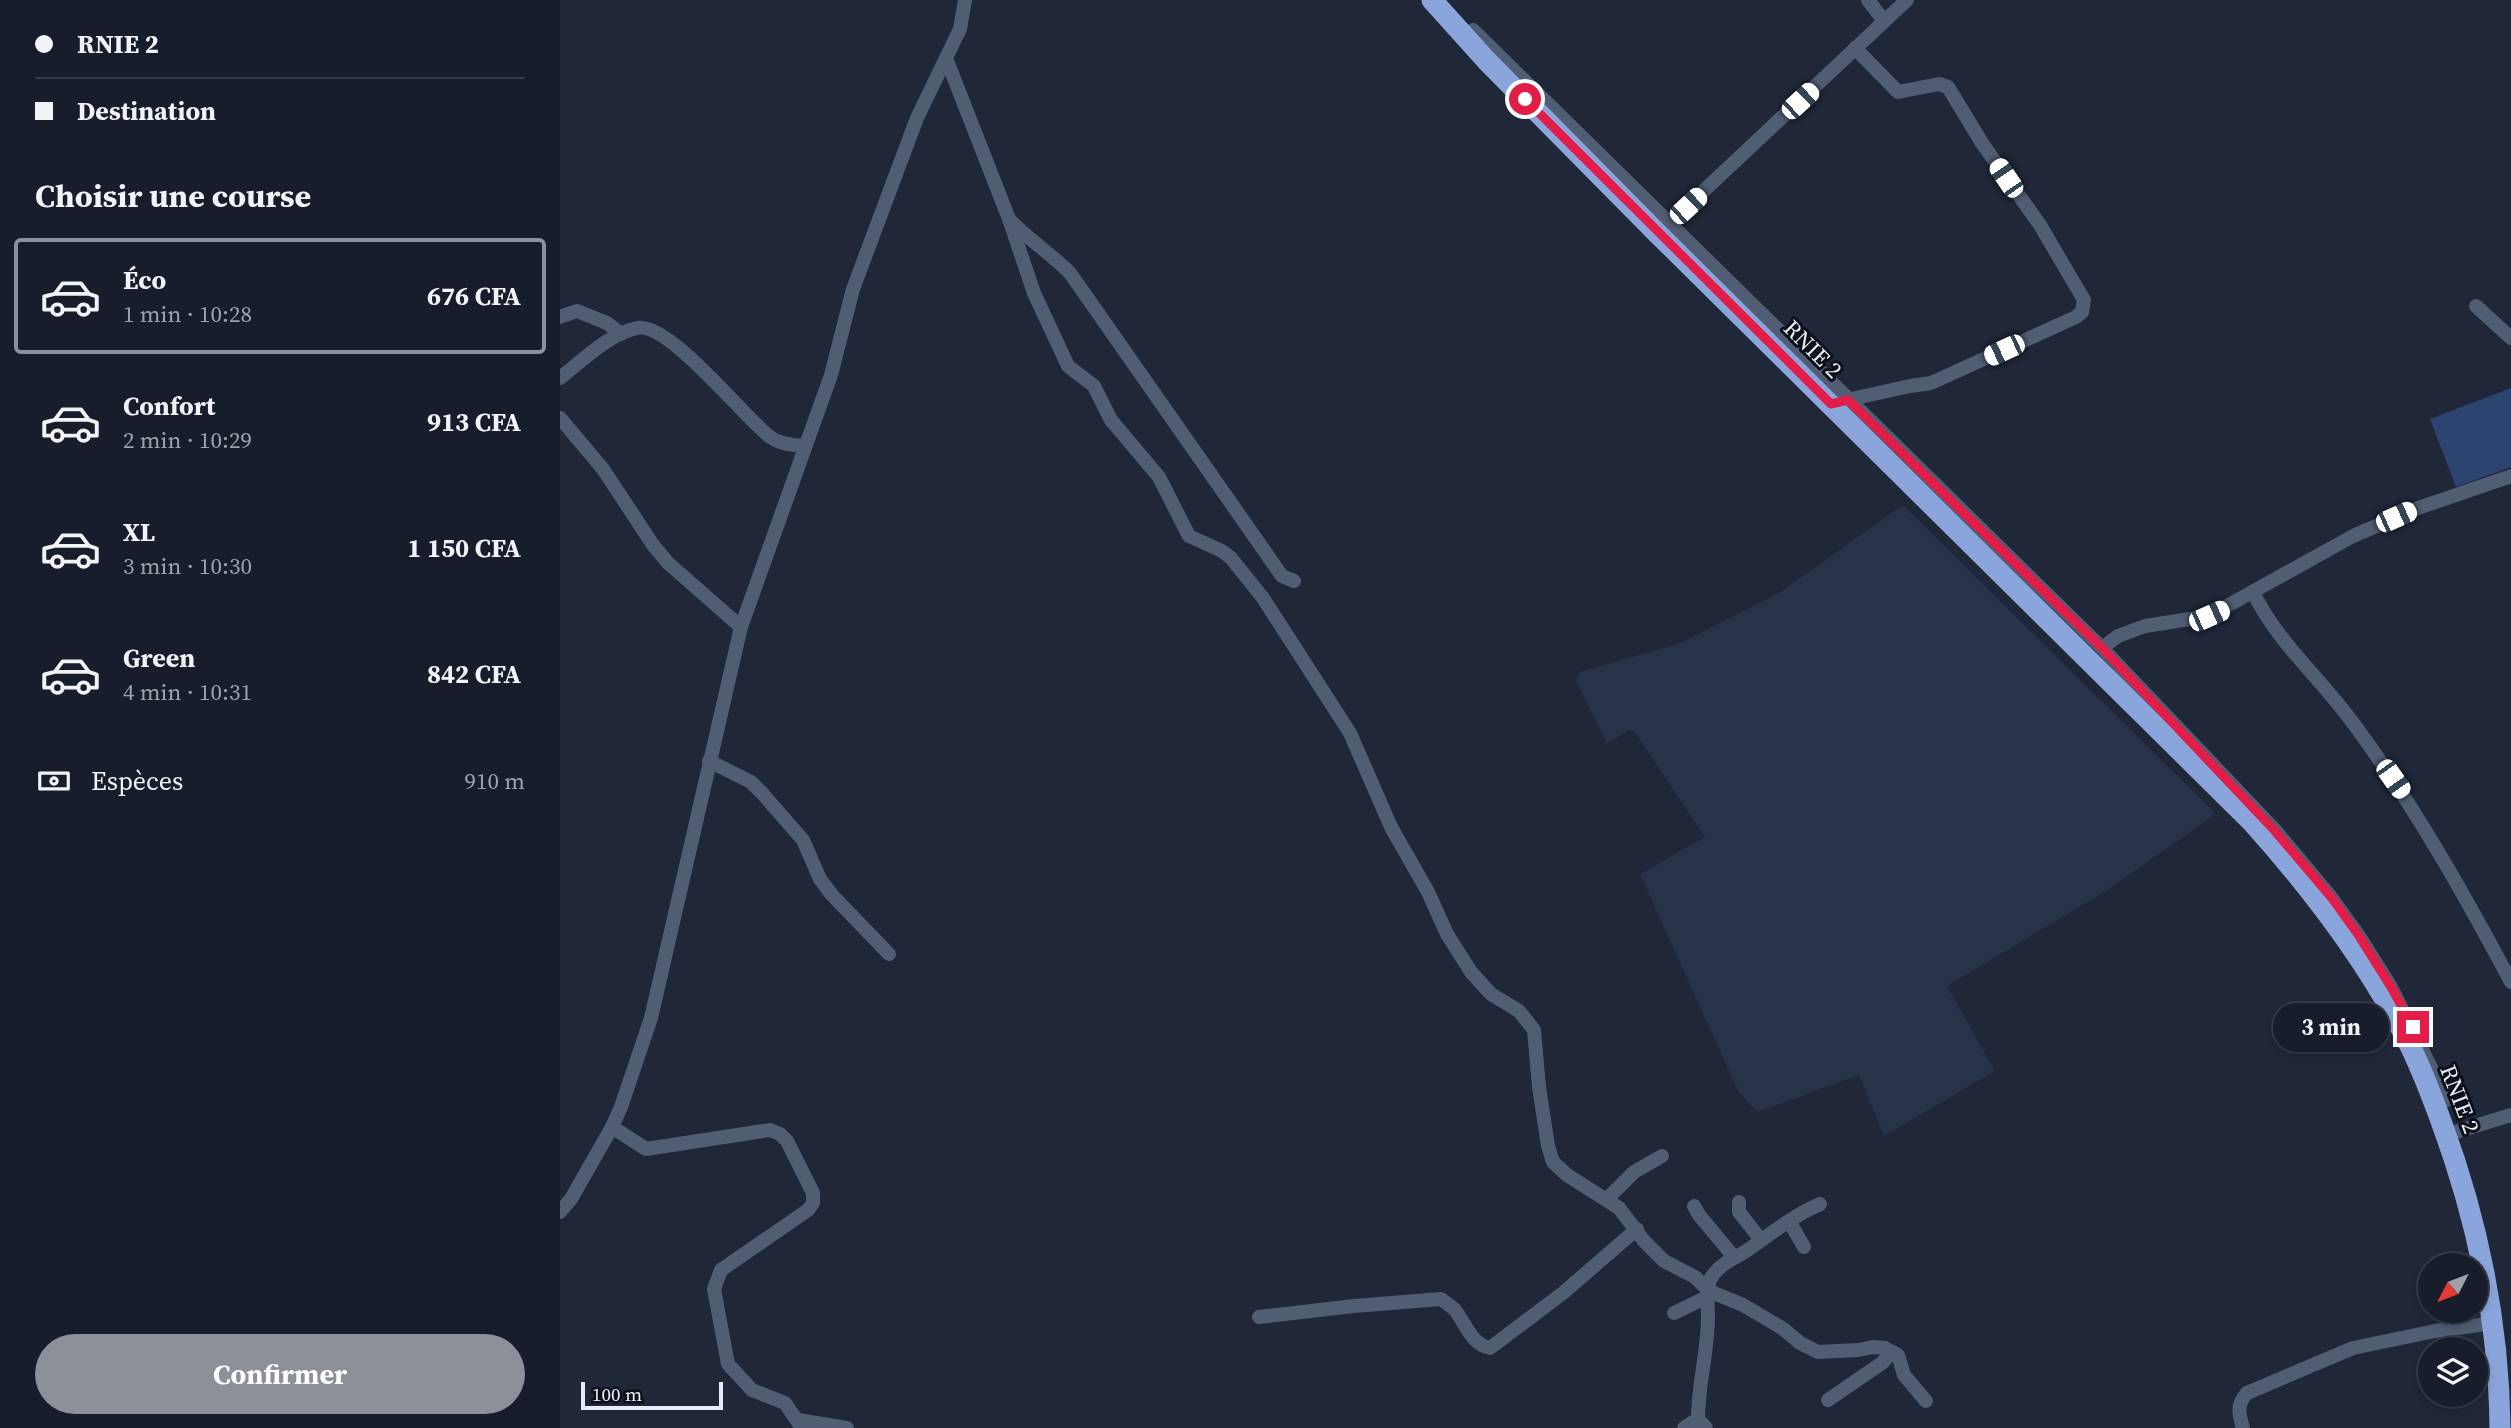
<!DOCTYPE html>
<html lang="fr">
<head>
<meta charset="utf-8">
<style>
  :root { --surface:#171d2a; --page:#202632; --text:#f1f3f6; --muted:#9ea2a8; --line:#363b47; --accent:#8c9099 }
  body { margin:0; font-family:"Source Serif 4",serif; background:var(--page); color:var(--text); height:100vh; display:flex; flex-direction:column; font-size:26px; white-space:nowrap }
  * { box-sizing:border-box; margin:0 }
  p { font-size:23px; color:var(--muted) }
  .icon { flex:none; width:38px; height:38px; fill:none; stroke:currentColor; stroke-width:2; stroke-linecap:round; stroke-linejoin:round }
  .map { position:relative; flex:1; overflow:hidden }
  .drawer { display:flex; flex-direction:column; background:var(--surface); width:560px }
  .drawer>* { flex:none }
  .hud { display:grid; align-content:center; height:154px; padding:0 35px; background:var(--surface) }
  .needle { width:46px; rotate:228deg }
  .buttons { position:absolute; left:1858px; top:1253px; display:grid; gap:14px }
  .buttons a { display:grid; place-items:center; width:70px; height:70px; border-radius:50%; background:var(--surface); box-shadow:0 4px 10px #0003,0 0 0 2px var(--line); font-size:35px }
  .scale { position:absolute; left:21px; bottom:18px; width:142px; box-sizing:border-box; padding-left:7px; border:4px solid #e7edf8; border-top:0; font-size:19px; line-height:24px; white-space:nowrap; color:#e7edf8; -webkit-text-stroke:5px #0d1018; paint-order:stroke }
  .end { position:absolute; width:32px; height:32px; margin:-16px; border:9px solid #e11d48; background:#fff; box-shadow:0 0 0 4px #fff }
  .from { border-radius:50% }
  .bubble { position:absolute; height:49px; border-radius:24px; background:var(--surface); box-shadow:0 4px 10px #0003,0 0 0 2px var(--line); font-size:23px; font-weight:700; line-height:49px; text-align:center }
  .car { position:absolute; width:21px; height:42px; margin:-21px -10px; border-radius:9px; box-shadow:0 0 5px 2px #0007; background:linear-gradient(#fff 24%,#345 0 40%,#fff 0 76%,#345 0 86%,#fff 0) }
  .hud b { display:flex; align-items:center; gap:24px; height:66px; font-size:26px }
  .hud b+b { border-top:2px solid var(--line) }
  .hud i { width:18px; height:18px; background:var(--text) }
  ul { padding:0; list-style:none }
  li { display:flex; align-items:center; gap:21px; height:116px; margin:0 14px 10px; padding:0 21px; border:4px solid transparent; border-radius:7px }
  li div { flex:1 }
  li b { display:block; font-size:26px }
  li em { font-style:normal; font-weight:700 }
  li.on { border-color:var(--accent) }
  li>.icon { width:63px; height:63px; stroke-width:1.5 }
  h2 { padding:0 35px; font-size:32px; line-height:84px }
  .pay { display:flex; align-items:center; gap:18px; height:77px; padding:0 35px; font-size:26px }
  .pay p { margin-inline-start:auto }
  .cta { display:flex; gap:14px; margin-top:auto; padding:14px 35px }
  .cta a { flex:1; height:80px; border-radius:42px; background:var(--accent); color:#fff; font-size:28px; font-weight:700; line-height:80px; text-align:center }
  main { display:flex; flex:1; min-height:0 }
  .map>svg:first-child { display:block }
  .built { fill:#283349 }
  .green { fill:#2d4370 }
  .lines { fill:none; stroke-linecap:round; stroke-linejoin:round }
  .minor { stroke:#515d73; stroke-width:14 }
  .highway { stroke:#8aa5dc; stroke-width:21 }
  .route { stroke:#e11d48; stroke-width:9 }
  .labels { text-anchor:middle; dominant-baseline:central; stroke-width:6; stroke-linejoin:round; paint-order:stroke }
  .street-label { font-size:23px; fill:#e7edf8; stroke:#0d1018 }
</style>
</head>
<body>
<main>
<section class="drawer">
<div class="hud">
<b><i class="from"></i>RNIE 2</b>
<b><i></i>Destination</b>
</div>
<h2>Choisir une course</h2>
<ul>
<li class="on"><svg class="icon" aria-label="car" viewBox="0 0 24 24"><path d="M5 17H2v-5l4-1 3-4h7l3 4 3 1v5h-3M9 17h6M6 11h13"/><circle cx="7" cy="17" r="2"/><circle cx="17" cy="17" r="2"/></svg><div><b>Éco</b><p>1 min · 10:28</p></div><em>676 CFA</em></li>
<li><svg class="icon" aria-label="car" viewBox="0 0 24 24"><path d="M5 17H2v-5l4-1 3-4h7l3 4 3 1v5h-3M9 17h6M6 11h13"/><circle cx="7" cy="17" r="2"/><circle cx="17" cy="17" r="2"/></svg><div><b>Confort</b><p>2 min · 10:29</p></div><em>913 CFA</em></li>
<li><svg class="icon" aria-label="car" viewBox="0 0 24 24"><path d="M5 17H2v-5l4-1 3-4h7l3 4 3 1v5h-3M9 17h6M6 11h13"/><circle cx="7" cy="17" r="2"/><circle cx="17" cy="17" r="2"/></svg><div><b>XL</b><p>3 min · 10:30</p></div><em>1 150 CFA</em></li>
<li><svg class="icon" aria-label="car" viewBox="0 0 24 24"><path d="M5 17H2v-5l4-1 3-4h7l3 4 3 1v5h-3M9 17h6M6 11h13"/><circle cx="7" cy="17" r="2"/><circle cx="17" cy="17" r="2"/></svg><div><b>Green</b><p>4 min · 10:31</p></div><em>842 CFA</em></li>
</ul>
<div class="pay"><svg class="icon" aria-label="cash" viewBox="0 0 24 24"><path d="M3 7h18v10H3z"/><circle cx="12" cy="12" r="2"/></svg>Espèces<p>910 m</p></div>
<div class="cta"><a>Confirmer</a></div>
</section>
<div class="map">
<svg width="1951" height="1428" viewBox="0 0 1951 1428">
  <rect width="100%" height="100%" fill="#1f2738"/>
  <path class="built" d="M 1343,505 L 1656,814 L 1546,891 L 1387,986 L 1435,1071 L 1324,1136 L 1299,1075 L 1197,1112 L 1178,1091 L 1080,874 L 1145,837 L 1075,732 L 1068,730 L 1047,744 L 1016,681 L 1020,672 L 1121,643 L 1216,595 Z"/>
  <path class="green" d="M 1951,388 L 1951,467 L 1896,487 L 1870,419 Z"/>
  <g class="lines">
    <g class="minor">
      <path d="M 1308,0 L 1324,21"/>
      <path d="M 913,30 L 1542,648 L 1715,830 L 1771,897 L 1799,936 L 1831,987 L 1887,1100"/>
      <path d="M 386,58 L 449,219 C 468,239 490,253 510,273 L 722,576 L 734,581"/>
      <path d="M 449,219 L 474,293 L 508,366 L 534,386 L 551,420 L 599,477 L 629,536 L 662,551 L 671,558 L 703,598 L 790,733 L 831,827 L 868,892 L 887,934 L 911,972 L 931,994 L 959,1011 L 974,1030 L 979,1087 L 988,1146 L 993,1162 L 1007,1175 L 1059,1208 L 1084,1241 L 1104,1261 L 1135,1277 L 1149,1291 L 1183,1305 L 1222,1328 L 1240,1343 L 1258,1352 L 1298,1350 L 1313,1347 L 1325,1348 L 1332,1352"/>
      <path d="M 1102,230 L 1347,0"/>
      <path d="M 1916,306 L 1951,338"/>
      <path d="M 0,317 L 17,311 L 47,323 L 61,334"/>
      <path d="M 0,378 C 23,360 49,334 77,328 C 108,321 183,416 209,436 C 219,444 232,445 245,446"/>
      <path d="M 1282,401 L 1350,386 L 1371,383 L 1516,317 L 1522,312 L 1524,300 L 1480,225 L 1422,143 L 1388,87 L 1379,84 L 1338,92 L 1295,48"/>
      <path d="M 0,418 L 43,469 L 93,545 L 108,563 L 181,627"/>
      <path d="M 1693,592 C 1718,644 1763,680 1796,727 C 1855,807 1904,894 1951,982"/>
      <path d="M 1542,648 L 1558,636 L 1585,626 L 1649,616 L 1793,536 L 1858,508 L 1951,476"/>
      <path d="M 149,761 L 191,782 L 202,793 L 243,840 L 260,879 L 272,895 L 329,954"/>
      <path d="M 52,1127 L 86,1149 L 210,1130 L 220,1134 L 227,1141 L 253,1193 L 253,1203 L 248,1210 L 161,1270 L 154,1289 L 168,1364 L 192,1390 L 225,1403 L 242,1428"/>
      <path d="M 1886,1135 L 1951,1115"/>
      <path d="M 1047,1199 L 1074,1172 L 1102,1156"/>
      <path d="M 1179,1202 L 1179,1212 L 1201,1240"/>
      <path d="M 1134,1206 L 1139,1215 L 1174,1257"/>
      <path d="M 0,1212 L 11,1199 L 52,1127 L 61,1107 L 91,1018 L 181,627 L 271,375 L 293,289 L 357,118 L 400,29 L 405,0"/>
      <path d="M 1229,1221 L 1244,1247"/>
      <path d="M 1114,1313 L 1147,1297"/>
      <path d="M 699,1317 L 794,1306 L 881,1299 C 886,1303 891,1306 895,1310 C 906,1324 911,1344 930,1348 L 1003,1293 L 1077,1229"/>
      <path d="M 1268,1400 L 1322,1363 L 1332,1352 L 1338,1355 L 1344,1375 L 1366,1401"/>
      <path d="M 238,1420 L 287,1428"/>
      <path d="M 1124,1428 L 1138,1419"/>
      <path d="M 1146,1428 L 1138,1419 C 1138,1384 1148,1351 1148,1317 C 1148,1305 1145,1284 1153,1275 C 1163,1261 1179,1257 1192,1247 C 1214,1231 1235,1215 1260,1204"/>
      <path d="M 1683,1428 C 1679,1414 1676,1405 1687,1393 L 1793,1348 L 1875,1331 L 1933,1323"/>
    </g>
    <path class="highway" d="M 872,0 L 926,60 L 1098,234 L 1692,822 C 1751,888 1806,959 1846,1038 C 1860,1064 1871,1094 1881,1121 C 1918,1221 1939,1322 1940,1428"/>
  </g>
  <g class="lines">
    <path class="route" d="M 965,99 L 1271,404 L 1288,400 L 1542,648 L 1714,830 L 1771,897 L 1799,936 L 1831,987 L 1853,1027"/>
  </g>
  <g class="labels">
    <g class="street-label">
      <text transform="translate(1253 349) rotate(45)">RNIE 2</text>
      <text transform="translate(1900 1099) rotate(69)">RNIE 2</text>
    </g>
  </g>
</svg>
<div class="buttons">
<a><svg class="needle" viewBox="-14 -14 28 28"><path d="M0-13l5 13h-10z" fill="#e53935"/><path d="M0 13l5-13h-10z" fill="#9ea2a8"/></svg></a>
<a><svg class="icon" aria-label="layers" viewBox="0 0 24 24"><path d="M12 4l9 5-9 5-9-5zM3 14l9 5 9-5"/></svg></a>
</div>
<div class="scale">100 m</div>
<i class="end from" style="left:965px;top:99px"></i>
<i class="end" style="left:1853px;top:1027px"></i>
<div class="bubble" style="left:1713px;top:1003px;width:116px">3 min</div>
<i class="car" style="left:1240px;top:101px;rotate:47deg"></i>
<i class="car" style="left:1446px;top:178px;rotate:326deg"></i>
<i class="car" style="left:1128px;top:206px;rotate:47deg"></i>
<i class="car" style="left:1444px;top:350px;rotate:245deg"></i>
<i class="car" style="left:1836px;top:517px;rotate:66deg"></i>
<i class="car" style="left:1649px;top:616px;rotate:66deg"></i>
<i class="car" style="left:1833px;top:779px;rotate:145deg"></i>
</div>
</main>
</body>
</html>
